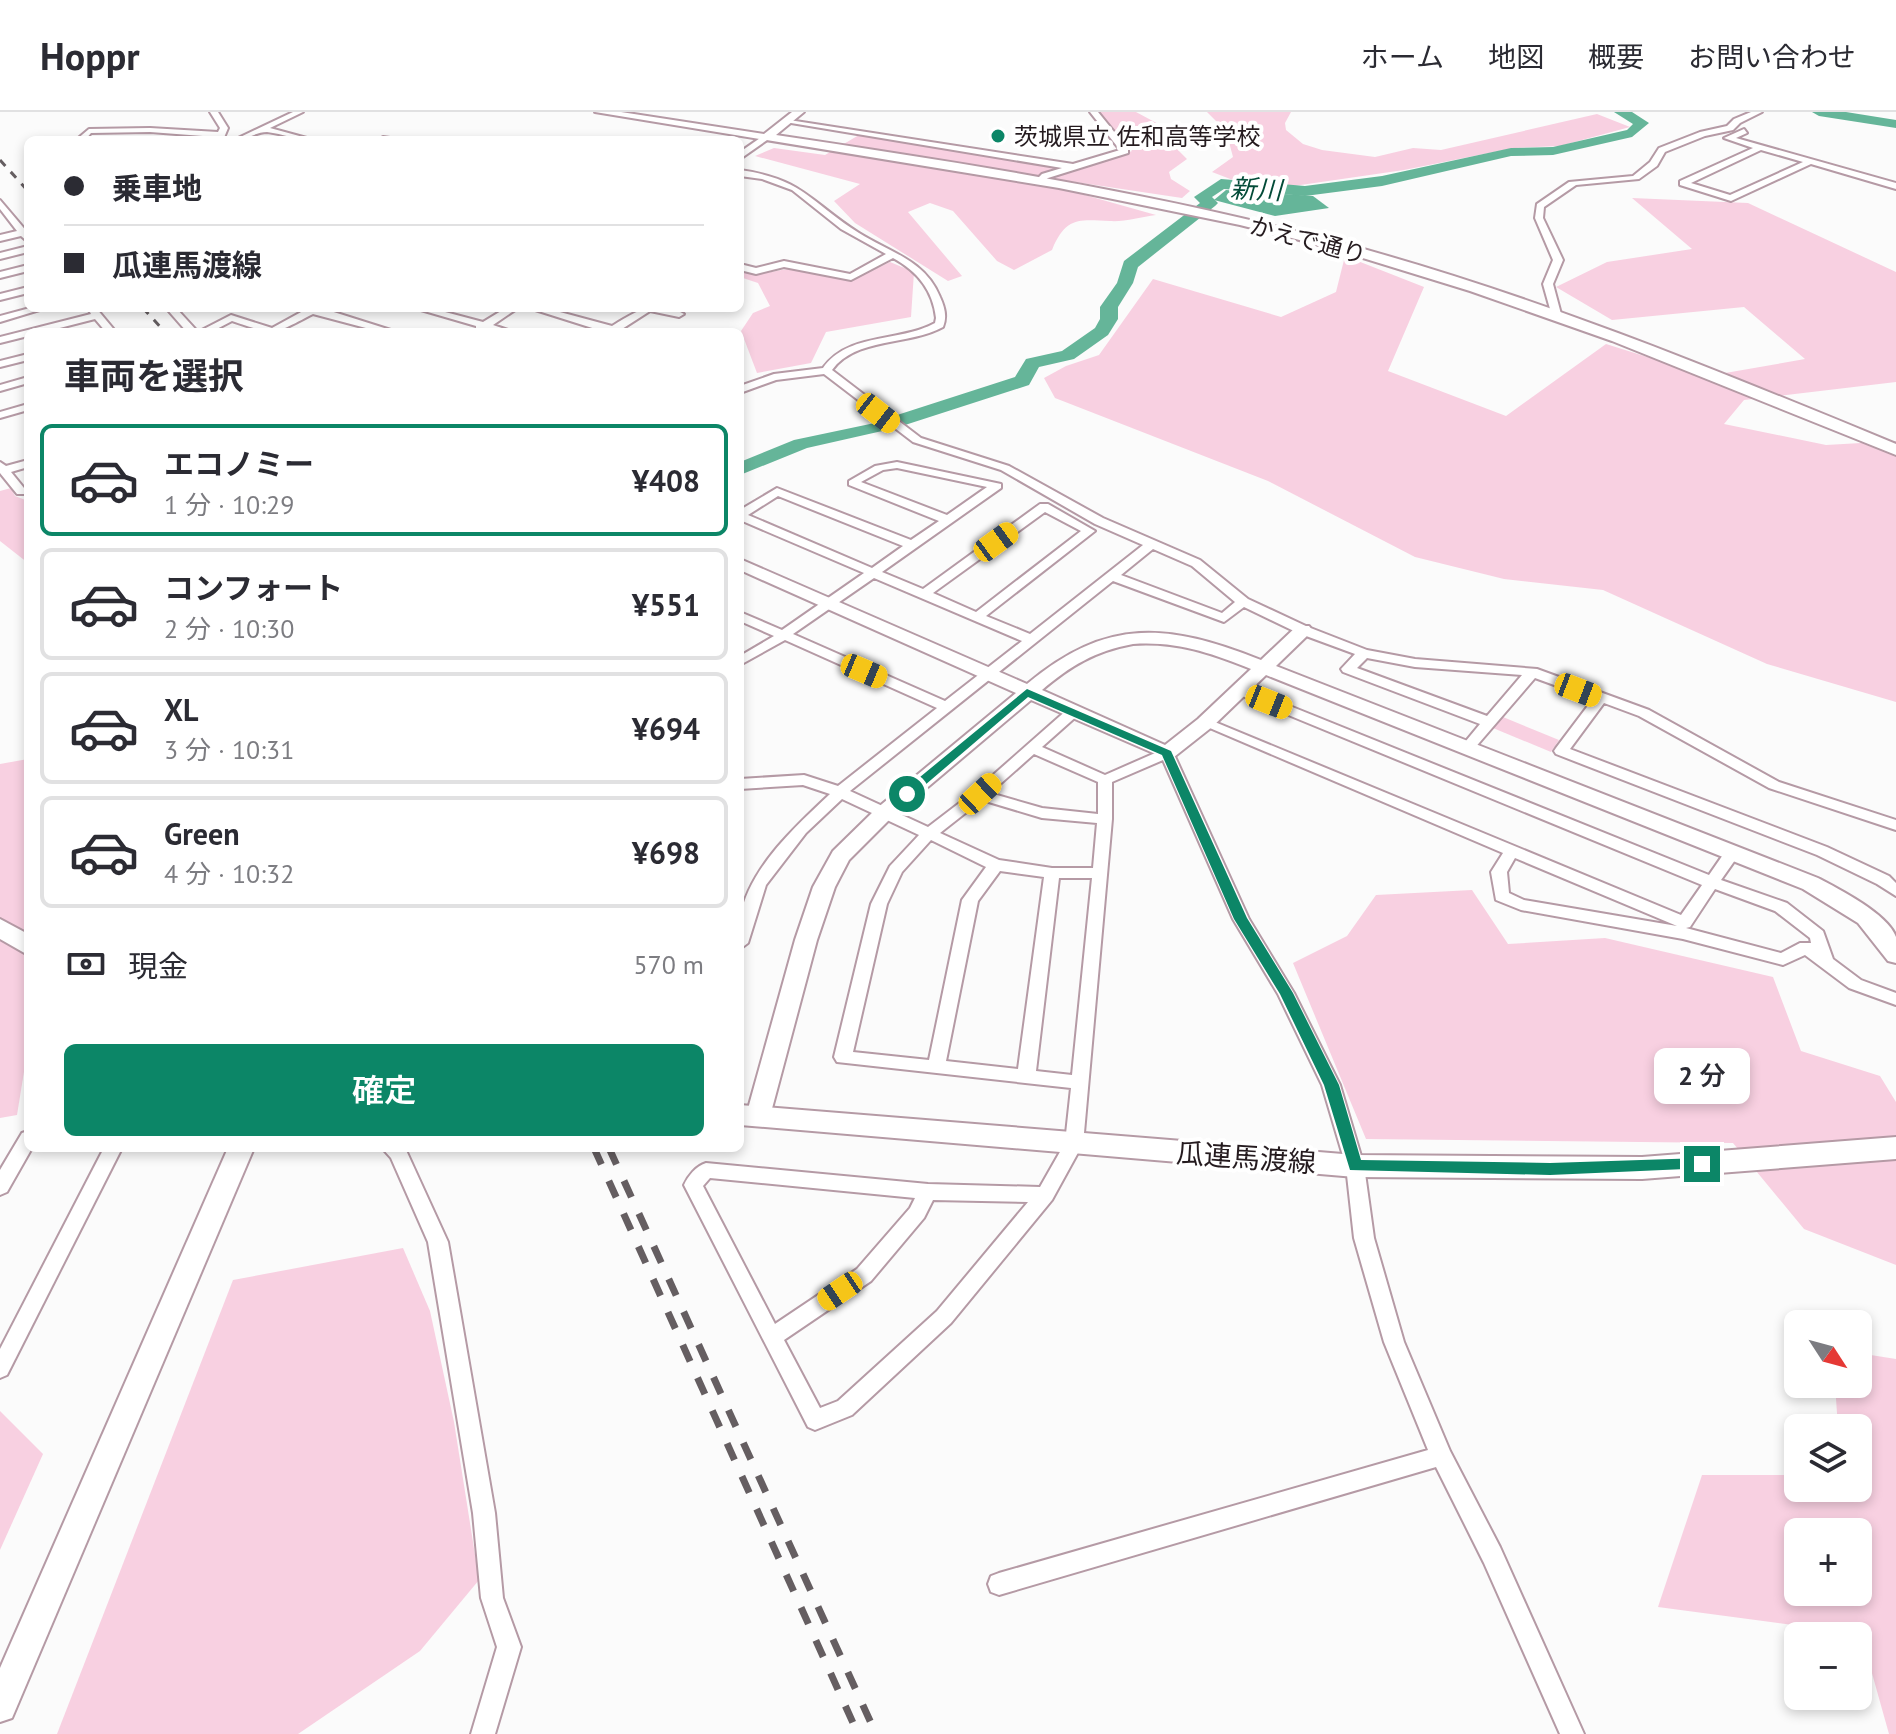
<!DOCTYPE html>
<html lang="ja">
<head>
<meta charset="utf-8">
<style>
  :root { --surface:#fff; --page:#f2f2f3; --text:#2b2b33; --muted:#7c7c81; --line:#e1e1e2; --accent:#0c8667 }
  body { margin:0; font-family:"PT Sans","Noto Sans JP",sans-serif; background:var(--page); color:var(--text); height:100vh; display:flex; flex-direction:column; font-size:30px; white-space:nowrap }
  * { box-sizing:border-box; margin:0 }
  p { font-size:26px; color:var(--muted) }
  .icon { flex:none; width:44px; height:44px; fill:none; stroke:currentColor; stroke-width:2; stroke-linecap:round; stroke-linejoin:round }
  .map { position:relative; flex:1; overflow:hidden }
  .side { position:absolute; left:24px; top:216px; width:720px; height:824px; display:flex; flex-direction:column; background:var(--surface); border-radius:12px; box-shadow:0 4px 12px #0003 }
  .side>* { flex:none }
  .guide { position:absolute; left:24px; top:24px; width:720px; height:176px; border-radius:12px; box-shadow:0 4px 12px #0003; display:grid; align-content:center; height:176px; padding:0 40px; background:var(--surface) }
  .needle { width:52px; rotate:126deg }
  .tools { position:absolute; left:1784px; top:1198px; display:grid; gap:16px }
  .tools a { display:grid; place-items:center; width:88px; height:88px; border-radius:12px; background:var(--surface); box-shadow:0 4px 12px #0003; font-size:40px }
  .end { position:absolute; width:36px; height:36px; margin:-18px; border:10px solid #0c8667; background:#fff; box-shadow:0 0 0 4px #fff }
  .from { border-radius:50% }
  .bubble { position:absolute; height:56px; border-radius:12px; background:var(--surface); box-shadow:0 4px 12px #0003; font-size:26px; font-weight:600; line-height:56px; text-align:center }
  .car { position:absolute; width:24px; height:48px; margin:-24px -12px; border-radius:10px; box-shadow:0 0 6px 2px #0007; background:linear-gradient(#f5c518 24%,#345 0 40%,#f5c518 0 76%,#345 0 86%,#f5c518 0) }
  .guide b { display:flex; align-items:center; gap:28px; height:76px; font-size:30px }
  .guide b+b { border-top:2px solid var(--line) }
  .guide i { width:20px; height:20px; background:var(--text) }
  ul { padding:0; list-style:none }
  li { display:flex; align-items:center; gap:24px; height:112px; margin:0 16px 12px; padding:0 24px; border:4px solid var(--line); border-radius:12px }
  li div { flex:1 }
  li b { display:block; font-size:30px }
  li em { font-style:normal; font-weight:600 }
  li.selected { border-color:var(--accent) }
  li>.icon { width:72px; height:72px; stroke-width:1.5 }
  h2 { padding:0 40px; font-size:36px; line-height:96px }
  .pay { display:flex; align-items:center; gap:20px; height:88px; padding:0 40px; font-size:30px }
  .pay p { margin-inline-start:auto }
  .cta { display:flex; gap:16px; margin-top:auto; padding:16px 40px }
  .cta a { flex:1; height:92px; border-radius:12px; background:var(--accent); color:#fff; font-size:32px; font-weight:600; line-height:92px; text-align:center }
  header { display:flex; align-items:center; gap:48px; box-sizing:border-box; height:112px; padding:0 40px; background:var(--surface); border-bottom:2px solid var(--line) }
  header strong { font-size:38px }
  nav { display:flex; gap:44px; margin-inline-start:auto; font-size:28px }
  .map>svg:first-child { display:block }
  .green { fill:#f8d0e1; fill-rule:evenodd }
  .water { fill:#65b599 }
  .lines { fill:none; stroke-linecap:round; stroke-linejoin:round }
  .river { fill:#65b599; fill-rule:evenodd }
  .street-casing { stroke:#b59aa5; stroke-width:4 }
  .secondary-casing { stroke:#b59aa5; stroke-width:4 }
  .primary-casing { stroke:#b59aa5; stroke-width:4 }
  .street { fill:#fff; fill-rule:evenodd }
  .secondary { fill:#fff; fill-rule:evenodd }
  .primary { fill:#fff; fill-rule:evenodd }
  .rail-far1 { stroke:#655e61; stroke-width:3; stroke-dasharray:8 8; stroke-linecap:butt }
  .rail { stroke:#655e61; stroke-width:7; stroke-dasharray:18 18; stroke-linecap:butt }
  .route { fill:#0c8667 }
  .poi-dot { fill:#0c8667; stroke:#fff; stroke-width:3 }
  .labels { text-anchor:middle; dominant-baseline:central; stroke-width:8; stroke-linejoin:round; paint-order:stroke }
  .far-poi-label { font-size:24px; fill:#251b1f; stroke:#fff; text-anchor:start }
  .far-street-label { font-size:24px; fill:#251b1f; stroke:#fff }
  .far-water-label { font-size:26px; font-style:italic; fill:#034b38; stroke:#fff }
  .street-label { font-size:28px; fill:#251b1f; stroke:#fff }
</style>
</head>
<body>
<header>
<strong>Hoppr</strong>
<nav><a>ホーム</a><a>地図</a><a>概要</a><a>お問い合わせ</a></nav>
</header>
<div class="map">
<svg width="1896" height="1622" viewBox="0 0 1896 1622">
  <rect width="100%" height="100%" fill="#fbfbfb"/>
  <g class="green">
    <path d="M 1097,0 L 1136,0 L 1164,15 L 1173,33 L 1187,47 L 1169,60 L 1171,67 L 1190,79 L 1182,86 L 1055,67 L 1060,76 L 1156,103 C 1141,105 1124,110 1110,109 C 1079,108 1066,104 1052,138 L 1014,158 L 997,149 L 953,99 L 930,91 L 908,100 L 962,164 L 948,169 L 855,111 L 834,89 L 860,72 L 755,44 L 774,36 L 825,43 L 859,23 L 1079,58 L 1132,39 Z"/>
    <path d="M 1207,0 L 1291,0 L 1285,11 L 1286,18 L 1303,32 L 1322,38 L 1375,45 L 1413,36 L 1441,38 L 1597,2 L 1630,15 L 1560,34 L 1514,36 L 1404,58 L 1280,76 L 1246,73 L 1212,60 L 1233,45 L 1226,19 Z"/>
    <path d="M 1632,86 L 1748,91 L 1896,160 L 1896,270 L 1744,288 L 1724,312 L 1826,333 L 1896,329 L 1896,590 L 1767,552 L 1603,478 L 1504,467 L 1415,445 L 1268,369 L 1055,286 L 1044,266 L 1066,254 L 1099,243 L 1153,167 L 1281,205 L 1336,180 L 1345,144 L 1424,175 L 1388,259 L 1506,304 L 1606,232 L 1708,264 L 1805,247 L 1744,195 L 1612,208 L 1556,175 L 1607,150 L 1692,137 Z"/>
    <path d="M 890,150 L 914,160 L 911,205 L 826,220 L 811,251 L 757,261 L 741,219 L 753,201 L 770,194 L 758,171 L 740,165 L 740,159 L 756,163 L 797,155 L 853,168 Z"/>
    <path d="M 11,376 L 15,384 L 28,389 L 28,451 L 0,429 L 0,379 Z"/>
    <path d="M 1503,605 L 1559,628 L 1551,640 L 1493,616 Z"/>
    <path d="M 28,647 L 28,935 L 17,1003 L 0,1006 L 0,652 Z"/>
    <path d="M 1472,778 L 1508,832 L 1605,826 L 1773,865 L 1801,939 L 1880,964 L 1896,990 L 1896,1153 L 1804,1117 L 1733,1031 L 1366,1027 L 1293,851 L 1347,824 L 1376,783 Z"/>
    <path d="M 403,1136 L 430,1199 L 454,1310 L 479,1468 L 420,1539 L 298,1622 L 57,1622 L 233,1168 Z"/>
    <path d="M 1858,1241 L 1896,1247 L 1896,1622 L 1889,1622 L 1861,1522 L 1658,1495 L 1702,1363 L 1798,1363 L 1798,1376 L 1858,1376 L 1858,1316 L 1838,1316 L 1835,1272 L 1858,1272 ZM 1798,1420 L 1858,1420 L 1858,1480 L 1798,1480 Z"/>
    <path d="M 0,1299 L 43,1342 L 0,1438 Z"/>
  </g>
  <path class="water" d="M 1226,78 L 1313,84 L 1329,96 L 1275,104 L 1214,88 Z"/>
  <g class="lines">
    <g class="river">
      <path d="M 1614,0 L 1632,0 L 1649,11 L 1632,25 L 1553,43 L 1511,44 L 1382,74 L 1305,84 L 1224,77 L 1212,85 L 1218,91 L 1215,94 L 1138,155 L 1133,171 L 1118,195 L 1118,207 L 1108,223 L 1074,247 L 1039,255 L 1029,273 L 905,313 L 893,314 L 891,317 L 807,336 L 740,363 L 740,350 L 794,328 L 889,308 L 891,305 L 1015,265 L 1026,247 L 1062,239 L 1095,216 L 1100,207 L 1100,195 L 1117,171 L 1124,149 L 1200,91 L 1194,85 L 1221,67 L 1305,74 L 1382,64 L 1511,36 L 1553,35 L 1627,18 L 1633,12 Z"/>
      <path d="M 1812,0 L 1846,0 L 1896,8 L 1896,16 L 1819,4 Z"/>
    </g>
    <g class="street-casing">
      <g id="street">
        <path d="M 210,0 L 218,0 L 228,16 L 223,28 L 215,28 L 216,25 L 150,20 L 91,21 L 85,28 L 76,28 L 89,17 L 150,16 L 218,20 L 220,16 Z"/>
        <path d="M 293,0 L 303,0 L 270,16 L 314,28 C 297,28 283,22 267,20 C 256,20 246,28 234,28 Z"/>
        <path d="M 1090,0 L 1098,0 L 1128,37 L 1128,41 L 1048,66 L 1039,72 L 1035,69 L 1042,62 L 1062,56 L 785,10 L 789,8 L 1073,52 L 1120,38 Z"/>
        <path d="M 1751,0 L 1762,0 L 1740,11 L 1733,18 L 1705,24 L 1665,40 L 1657,54 L 1639,67 L 1576,73 L 1544,95 L 1543,106 L 1563,148 L 1553,172 L 1561,202 L 1552,204 L 1543,172 L 1553,148 L 1535,106 L 1537,92 L 1569,70 L 1633,64 L 1650,50 L 1659,36 L 1700,20 L 1727,14 L 1734,7 Z"/>
        <path d="M 1744,17 L 1747,21 L 1736,26 L 1896,71 L 1896,77 L 1811,52 L 1731,89 L 1680,73 L 1680,69 L 1753,36 L 1724,26 ZM 1761,38 L 1803,50 L 1730,83 L 1691,71 Z"/>
        <path d="M 763,24 L 770,26 L 740,47 L 740,40 Z"/>
        <path d="M 383,25 L 390,26 L 391,28 L 380,28 Z"/>
        <path d="M 740,58 C 804,67 810,90 859,121 C 891,141 925,148 940,185 C 945,196 947,205 943,215 C 908,234 856,225 832,258 L 921,326 L 1009,354 L 1103,406 L 1200,448 L 1248,487 L 1308,515 L 1367,538 L 1415,547 L 1537,557 L 1649,598 L 1779,670 L 1896,708 L 1896,718 L 1769,676 L 1639,604 L 1604,591 L 1570,637 L 1827,735 L 1889,764 L 1896,771 L 1896,784 L 1877,772 L 1817,743 L 1556,642 L 1554,639 L 1556,636 L 1593,587 L 1535,566 L 1473,638 L 1468,639 L 1461,635 L 1480,612 L 1343,560 L 1341,557 L 1355,542 L 1298,521 L 1244,495 L 1224,510 L 1113,469 L 850,679 L 928,715 L 975,679 L 1068,597 L 1073,596 L 1080,600 L 1078,603 L 1042,635 L 1105,663 L 1162,638 L 1172,638 L 1249,807 L 1294,881 L 1340,973 L 1364,1054 L 1374,1126 L 1404,1230 L 1450,1339 L 1500,1435 L 1584,1622 L 1560,1622 L 1484,1451 L 1436,1355 L 999,1483 L 991,1480 L 988,1472 L 991,1464 L 999,1461 L 1428,1338 L 1384,1230 L 1354,1126 L 1346,1054 L 1322,973 L 1278,882 L 1233,807 L 1163,648 L 1112,670 L 1112,707 L 1083,1032 L 1080,1037 L 1052,1088 L 951,1211 L 852,1303 L 815,1318 L 808,1315 L 684,1073 C 688,1064 696,1054 706,1051 L 928,1072 L 1040,1075 L 1065,1031 L 1071,976 L 837,950 L 834,945 L 871,792 L 890,754 L 919,723 L 842,687 L 806,721 L 766,773 L 748,831 L 740,837 C 740,827 738,815 740,806 C 749,756 795,715 830,682 L 803,673 L 740,677 L 740,667 L 804,663 L 838,674 L 937,596 L 785,528 L 740,553 L 740,544 L 774,524 L 740,509 L 740,500 L 782,518 L 864,461 L 740,408 L 740,398 L 777,376 L 911,428 L 939,409 L 849,373 L 849,369 L 875,354 L 897,350 L 1001,372 L 1001,376 L 882,460 L 923,477 L 1040,392 L 1048,392 L 1095,419 L 986,504 L 1030,522 L 1143,433 L 1095,412 L 1001,358 L 913,330 L 824,262 L 776,268 L 740,281 L 740,274 L 774,262 L 823,256 C 849,220 898,231 935,211 L 936,206 C 933,178 917,159 893,146 L 851,168 L 784,155 L 756,162 L 740,158 L 740,152 L 756,156 L 784,149 L 850,162 L 886,142 L 841,117 L 792,78 L 762,67 L 740,64 ZM 897,356 L 987,375 L 947,403 L 861,370 L 883,358 ZM 778,384 L 903,434 L 872,456 L 748,403 ZM 1045,400 L 1081,419 L 976,500 L 933,481 ZM 1153,437 L 1192,454 L 1235,490 L 1222,501 L 1121,463 ZM 874,466 L 1022,529 L 945,589 L 793,522 ZM 1367,546 L 1415,555 L 1522,563 L 1487,604 L 1357,556 ZM 1034,642 L 1098,670 L 1098,702 L 1042,696 L 990,681 ZM 982,688 L 1042,706 L 1097,711 L 1093,756 L 1052,756 L 999,748 L 940,721 ZM 931,728 L 986,755 L 962,788 L 929,948 L 853,940 L 887,792 L 902,760 ZM 1000,759 L 1044,765 L 1018,957 L 946,949 L 978,789 ZM 1059,766 L 1092,766 L 1072,963 L 1036,959 ZM 710,1066 L 915,1086 L 910,1096 L 857,1157 L 775,1212 L 703,1074 ZM 933,1088 L 1028,1090 L 937,1199 L 838,1289 L 820,1296 L 784,1228 L 871,1169 L 924,1106 Z"/>
        <path d="M 0,88 L 28,121 L 28,130 L 21,124 L 0,129 L 0,123 L 17,119 L 0,97 Z"/>
        <path d="M 28,134 L 28,140 L 0,147 L 0,141 Z"/>
        <path d="M 28,153 L 28,159 L 0,166 L 0,160 Z"/>
        <path d="M 28,175 L 28,181 L 0,188 L 0,182 Z"/>
        <path d="M 30,196 L 46,196 L 0,210 L 0,204 Z"/>
        <path d="M 88,196 L 96,196 L 116,220 L 106,220 L 95,207 L 44,220 L 28,220 L 28,224 L 0,231 L 0,225 L 91,202 Z"/>
        <path d="M 166,196 L 176,196 L 198,220 L 231,203 L 272,216 L 303,199 L 299,196 L 321,196 L 397,220 L 381,220 L 313,202 C 272,223 277,224 232,209 L 211,220 L 187,220 Z"/>
        <path d="M 414,196 L 430,196 L 483,210 L 506,196 L 518,196 L 493,213 L 514,220 C 501,220 488,219 476,218 L 476,214 Z"/>
        <path d="M 529,196 L 545,196 L 612,214 C 636,199 656,186 684,202 L 679,205 L 650,199 L 622,217 L 628,220 L 605,220 Z"/>
        <path d="M 28,242 L 28,248 L 0,255 L 0,249 Z"/>
        <path d="M 28,265 L 28,271 L 0,279 L 0,273 Z"/>
        <path d="M 28,292 L 28,298 L 0,306 L 0,300 Z"/>
        <path d="M 28,348 L 28,355 L 11,360 L 24,376 L 28,374 L 28,382 L 17,382 L 0,361 L 0,350 L 6,354 Z"/>
        <path d="M 1240,574 L 1709,763 L 1727,737 L 1737,737 L 1740,741 L 1721,768 L 1787,791 L 1823,819 L 1833,847 L 1861,868 L 1896,881 L 1896,893 L 1849,876 L 1805,843 L 1783,853 L 1683,827 L 1521,798 L 1496,788 L 1491,760 L 1503,741 L 1198,611 L 1200,608 L 1210,608 L 1681,803 L 1702,773 L 1235,581 L 1233,578 L 1235,575 ZM 1515,746 L 1677,814 L 1524,788 L 1509,781 L 1507,760 ZM 1715,777 L 1775,799 L 1810,826 L 1811,831 L 1800,831 L 1781,841 L 1686,816 L 1690,815 Z"/>
        <path d="M 28,1019 L 28,1036 L 32,1036 L 7,1080 L 0,1083 L 0,1058 L 22,1021 Z"/>
        <path d="M 104,1036 L 122,1036 L 7,1263 L 0,1266 L 0,1237 Z"/>
        <path d="M 382,1036 L 405,1036 L 448,1130 L 495,1401 L 503,1486 L 521,1535 L 495,1622 L 471,1622 L 497,1535 L 481,1486 L 473,1401 L 428,1130 L 391,1046 Z"/>
      </g>
    </g>
    <g class="secondary-casing">
      <g id="secondary">
        <path d="M 595,0 L 621,0 L 764,22 L 792,0 L 804,0 L 776,23 C 963,51 1151,80 1334,129 C 1527,180 1712,256 1896,332 L 1896,343 L 1612,229 L 1470,179 L 1327,135 L 1240,113 L 1059,76 Z"/>
        <path d="M 740,447 L 1027,572 C 1107,505 1168,511 1261,548 L 1297,514 L 1309,514 L 1312,518 L 1309,522 L 1276,554 L 1818,766 C 1839,777 1888,802 1896,825 C 1896,832 1896,844 1896,851 L 1888,849 L 1858,811 L 1803,777 L 1266,563 L 1212,615 L 1174,645 L 1167,647 L 1031,588 L 890,707 L 849,748 L 835,775 L 817,828 L 770,1004 L 767,1011 L 758,1014 L 749,1011 L 746,1004 L 795,828 L 813,775 L 833,739 L 876,697 L 1016,581 L 740,458 ZM 1133,532 C 1177,529 1211,541 1251,557 L 1198,607 L 1165,633 L 1042,578 C 1070,554 1095,539 1133,532 Z"/>
        <path d="M 228,1036 L 254,1036 L 12,1606 L 0,1610 L 0,1556 Z"/>
      </g>
    </g>
    <g class="primary-casing">
      <g id="primary">
        <path d="M 0,807 L 28,822 L 28,843 L 0,827 Z"/>
        <path d="M 740,993 L 1355,1043 L 1642,1045 L 1896,1025 L 1896,1047 L 1642,1067 L 1355,1065 L 740,1013 Z"/>
      </g>
    </g>
    <use href="#street" class="street"/>
    <use href="#secondary" class="secondary"/>
    <use href="#primary" class="primary"/>
    <g class="rail-far1">
      <path d="M 0,48 L 28,79"/>
      <path d="M 143,196 L 165,220"/>
    </g>
    <g class="rail">
      <path d="M 594,1036 L 858,1622"/>
      <path d="M 609,1036 L 876,1622"/>
    </g>
  </g>
  <path class="route" d="M 1027,577 L 1171,639 L 1247,806 L 1293,881 L 1339,973 L 1361,1048 L 1550,1051 L 1702,1046 L 1710,1052 L 1708,1056 L 1550,1063 L 1350,1058 L 1324,973 L 1280,882 L 1234,807 L 1162,643 L 1028,585 L 911,685 L 903,685 L 903,679 Z"/>
  <circle class="poi-dot" cx="998" cy="24" r="8"/>
  <g class="labels">
    <g class="far-poi-label">
      <text x="1014" y="24">茨城県立 佐和高等学校</text>
    </g>
    <g class="far-street-label">
      <text transform="translate(1308 128) rotate(15)">かえで通り</text>
    </g>
    <g class="far-water-label">
      <text transform="translate(1256 77) rotate(2)">新川</text>
    </g>
    <g class="street-label">
      <text transform="translate(1246 1045) rotate(4)">瓜連馬渡線</text>
    </g>
  </g>
</svg>
<div class="tools">
<a><svg class="needle" viewBox="-14 -14 28 28"><path d="M0-13l5 13h-10z" fill="#e53935"/><path d="M0 13l5-13h-10z" fill="#7c7c81"/></svg></a>
<a><svg class="icon" aria-label="layers" viewBox="0 0 24 24"><path d="M12 4l9 5-9 5-9-5zM3 14l9 5 9-5"/></svg></a>
<a>+</a>
<a>−</a>
</div>
<i class="end from" style="left:907px;top:682px"></i>
<i class="end" style="left:1702px;top:1052px"></i>
<div class="bubble" style="left:1654px;top:936px;width:96px">2 分</div>
<i class="car" style="left:878px;top:301px;rotate:128deg"></i>
<i class="car" style="left:996px;top:430px;rotate:54deg"></i>
<i class="car" style="left:864px;top:559px;rotate:113deg"></i>
<i class="car" style="left:1578px;top:578px;rotate:111deg"></i>
<i class="car" style="left:1269px;top:590px;rotate:112deg"></i>
<i class="car" style="left:980px;top:682px;rotate:47deg"></i>
<i class="car" style="left:840px;top:1179px;rotate:236deg"></i>
<div class="guide">
<b><i class="from"></i>乗車地</b>
<b><i></i>瓜連馬渡線</b>
</div>
<section class="side">
<h2>車両を選択</h2>
<ul>
<li class="selected"><svg class="icon" aria-label="car" viewBox="0 0 24 24"><path d="M5 17H2v-5l4-1 3-4h7l3 4 3 1v5h-3M9 17h6M6 11h13"/><circle cx="7" cy="17" r="2"/><circle cx="17" cy="17" r="2"/></svg><div><b>エコノミー</b><p>1 分 · 10:29</p></div><em>¥408</em></li>
<li><svg class="icon" aria-label="car" viewBox="0 0 24 24"><path d="M5 17H2v-5l4-1 3-4h7l3 4 3 1v5h-3M9 17h6M6 11h13"/><circle cx="7" cy="17" r="2"/><circle cx="17" cy="17" r="2"/></svg><div><b>コンフォート</b><p>2 分 · 10:30</p></div><em>¥551</em></li>
<li><svg class="icon" aria-label="car" viewBox="0 0 24 24"><path d="M5 17H2v-5l4-1 3-4h7l3 4 3 1v5h-3M9 17h6M6 11h13"/><circle cx="7" cy="17" r="2"/><circle cx="17" cy="17" r="2"/></svg><div><b>XL</b><p>3 分 · 10:31</p></div><em>¥694</em></li>
<li><svg class="icon" aria-label="car" viewBox="0 0 24 24"><path d="M5 17H2v-5l4-1 3-4h7l3 4 3 1v5h-3M9 17h6M6 11h13"/><circle cx="7" cy="17" r="2"/><circle cx="17" cy="17" r="2"/></svg><div><b>Green</b><p>4 分 · 10:32</p></div><em>¥698</em></li>
</ul>
<div class="pay"><svg class="icon" aria-label="cash" viewBox="0 0 24 24"><path d="M3 7h18v10H3z"/><circle cx="12" cy="12" r="2"/></svg>現金<p>570 m</p></div>
<div class="cta"><a>確定</a></div>
</section>
</div>
</body>
</html>
